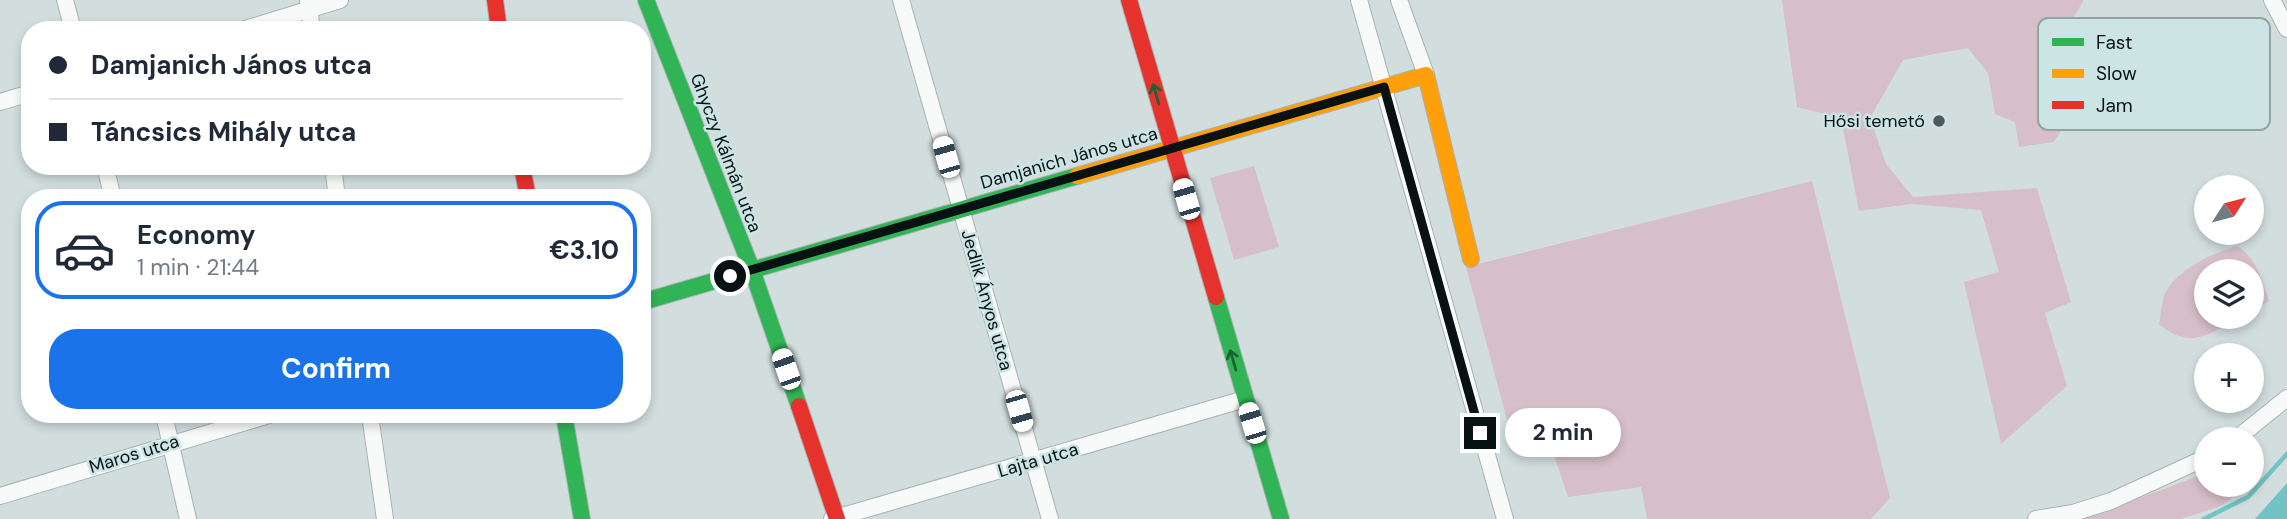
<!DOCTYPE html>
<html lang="en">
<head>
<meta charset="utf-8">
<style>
  :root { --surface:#fff; --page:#f2f2f3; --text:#1f2937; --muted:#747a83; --line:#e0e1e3; --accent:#1a73e8 }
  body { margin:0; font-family:"DM Sans",sans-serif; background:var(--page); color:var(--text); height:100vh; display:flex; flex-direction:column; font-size:26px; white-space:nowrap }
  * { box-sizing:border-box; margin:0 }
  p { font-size:23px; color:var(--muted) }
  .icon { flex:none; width:38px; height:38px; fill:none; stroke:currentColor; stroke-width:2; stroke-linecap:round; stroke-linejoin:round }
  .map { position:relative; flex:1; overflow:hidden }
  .panel { position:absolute; left:21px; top:189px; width:630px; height:234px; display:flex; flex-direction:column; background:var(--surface); border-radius:28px; box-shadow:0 4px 10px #0003 }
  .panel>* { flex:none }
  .guide { position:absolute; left:21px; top:21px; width:630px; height:154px; border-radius:28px; box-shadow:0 4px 10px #0003; display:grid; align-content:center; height:154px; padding:0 28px; background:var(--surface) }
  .needle { width:46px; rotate:54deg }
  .controls { position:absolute; left:2194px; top:175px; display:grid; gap:14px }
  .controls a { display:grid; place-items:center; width:70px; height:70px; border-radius:50%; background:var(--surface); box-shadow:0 4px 10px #0003; font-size:35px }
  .end { position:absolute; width:32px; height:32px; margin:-16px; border:9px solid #091212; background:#fff; box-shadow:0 0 0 4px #fff }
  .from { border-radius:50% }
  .bubble { position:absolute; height:49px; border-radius:24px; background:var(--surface); box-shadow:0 4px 10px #0003; font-size:23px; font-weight:700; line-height:49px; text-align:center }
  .car { position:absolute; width:21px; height:42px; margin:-21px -10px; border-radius:9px; box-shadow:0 0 5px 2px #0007; background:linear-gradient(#fff 24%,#345 0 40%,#fff 0 76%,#345 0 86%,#fff 0) }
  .guide b { display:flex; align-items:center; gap:24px; height:66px; font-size:26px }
  .guide b+b { border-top:2px solid var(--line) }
  .guide i { width:18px; height:18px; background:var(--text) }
  ul { padding:12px 0 0; list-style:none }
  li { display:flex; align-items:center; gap:21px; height:98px; margin:0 14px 10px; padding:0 14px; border:4px solid transparent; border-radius:28px }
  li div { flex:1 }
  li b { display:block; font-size:26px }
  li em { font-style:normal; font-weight:700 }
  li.current { border-color:var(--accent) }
  li>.icon { width:63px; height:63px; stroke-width:1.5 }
  .action { display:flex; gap:14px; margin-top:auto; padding:14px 28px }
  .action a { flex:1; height:80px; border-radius:28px; background:var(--accent); color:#fff; font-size:28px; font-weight:700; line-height:80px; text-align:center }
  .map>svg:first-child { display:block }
  .green { fill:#d7bfca }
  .water { fill:#71c4c3 }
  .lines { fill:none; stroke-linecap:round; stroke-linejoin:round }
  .stream { stroke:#71c4c3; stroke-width:4.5 }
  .street-casing { stroke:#a8b2b1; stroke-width:18 }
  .fast-casing { stroke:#a8b2b1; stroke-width:18 }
  .slow-casing { stroke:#a8b2b1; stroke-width:18 }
  .jam-casing { stroke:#a8b2b1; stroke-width:18 }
  .street { stroke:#f8fafa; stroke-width:16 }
  .fast { stroke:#30b455; stroke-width:16 }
  .slow { stroke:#ff9f0a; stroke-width:16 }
  .jam { stroke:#e5322d; stroke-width:16 }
  .oneway { stroke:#1c6334 }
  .route { stroke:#091212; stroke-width:9 }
  .poi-dot { fill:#4f5959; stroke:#cce4e4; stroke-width:2.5 }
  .labels { text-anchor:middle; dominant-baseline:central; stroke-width:5; stroke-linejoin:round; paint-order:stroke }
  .poi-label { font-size:18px; fill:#091212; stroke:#cce4e4; text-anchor:end }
  .street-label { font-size:18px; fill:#091212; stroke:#cce4e4 }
  .key { fill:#cce4e4; stroke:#92a5a5; stroke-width:2 }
  .key-label { font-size:19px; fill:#091212 }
</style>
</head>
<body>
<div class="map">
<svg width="2287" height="519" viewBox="0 0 2287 519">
  <rect width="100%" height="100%" fill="#d2dede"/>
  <g class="green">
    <path d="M 1782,0 L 2084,0 L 2060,39 L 2068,119 L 2054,142 L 2019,147 L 2015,122 L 1995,114 L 1988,73 L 1968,48 L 1903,60 L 1870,118 L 1886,164 L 1913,197 L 2037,188 L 2071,302 L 2045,313 L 2067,386 L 2001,444 L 1964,282 L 1999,272 L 1981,210 L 1911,204 L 1859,211 L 1841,118 L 1797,107 Z"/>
    <path d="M 1254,166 L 1279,247 L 1234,260 L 1210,178 Z"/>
    <path d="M 1812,181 L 1890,498 L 1871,519 L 1647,519 L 1641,487 L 1568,497 L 1543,422 L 1510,431 L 1466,267 Z"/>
    <path d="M 2237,246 C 2257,258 2262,280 2269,301 L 2252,310 L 2252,271 L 2207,271 L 2207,317 L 2240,317 C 2209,334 2191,351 2159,324 C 2161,316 2161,304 2164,296 C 2175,270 2212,253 2237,246 Z"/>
    <path d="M 2207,473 L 2207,485 L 2250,485 L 2221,506 L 2181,519 L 2083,519 Z"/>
  </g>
  <path class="water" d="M 2287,483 L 2287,519 L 2255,519 Z"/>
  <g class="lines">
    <path class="stream" d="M 2204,519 L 2248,497 L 2287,454"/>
    <g class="street-casing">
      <g id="street">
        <path d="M 65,0 L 73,30"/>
        <path d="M 901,0 L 1050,519"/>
        <path d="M 1359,0 L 1505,519"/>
        <path d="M 1399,0 L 1426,75"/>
        <path d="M 2272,0 L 2287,29"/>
        <path d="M 308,1 L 312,30"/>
        <path d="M 242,30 L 340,0"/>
        <path d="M 0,102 L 30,93"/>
        <path d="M 105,166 L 113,198"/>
        <path d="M 333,166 L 337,198"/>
        <path d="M 164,415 L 188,519"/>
        <path d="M 370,415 L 385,519"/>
        <path d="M 2236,439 L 2287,398"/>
        <path d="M 0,496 L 269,415"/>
        <path d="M 832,519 L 1245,399"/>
        <path d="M 2036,519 L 2073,513 L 2111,501 L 2207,457"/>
      </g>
    </g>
    <g class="fast-casing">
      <g id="fast">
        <path d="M 646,0 L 752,270 L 799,406"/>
        <path d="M 1216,297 L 1281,519"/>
        <path d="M 642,302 L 1077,176"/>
        <path d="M 564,415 L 582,519"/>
      </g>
    </g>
    <g class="slow-casing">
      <path id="slow" d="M 1077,176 L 1426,75 L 1471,259"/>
    </g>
    <g class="jam-casing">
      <g id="jam">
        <path d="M 495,0 L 499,30"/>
        <path d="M 1129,0 L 1216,297"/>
        <path d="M 522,166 L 528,198"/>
        <path d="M 799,406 L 837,519"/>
      </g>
    </g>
    <use href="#street" class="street"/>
    <use href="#fast" class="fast"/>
    <use href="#slow" class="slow"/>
    <use href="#jam" class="jam"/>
  </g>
  <defs><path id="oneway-shaft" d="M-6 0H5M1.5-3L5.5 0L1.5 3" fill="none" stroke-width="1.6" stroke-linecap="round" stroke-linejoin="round" transform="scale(1.75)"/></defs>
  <g class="oneway">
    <use href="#oneway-shaft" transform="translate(1156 94) rotate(-106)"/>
    <use href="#oneway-shaft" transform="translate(1233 360) rotate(-106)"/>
  </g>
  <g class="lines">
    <path class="route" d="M 730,276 L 1384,87 L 1480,433"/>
  </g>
  <circle class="poi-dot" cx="1939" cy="121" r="7"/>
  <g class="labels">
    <g class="poi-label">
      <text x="1925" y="121">Hősi temető</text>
    </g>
    <g class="street-label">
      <text transform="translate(726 153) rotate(69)">Ghyczy Kálmán utca</text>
      <text transform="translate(1069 158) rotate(-16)">Damjanich János utca</text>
      <text transform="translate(987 300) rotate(74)">Jedlik Ányos utca</text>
      <text transform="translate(134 454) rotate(-17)">Maros utca</text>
      <text transform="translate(1038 460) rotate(-16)">Lajta utca</text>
    </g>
  </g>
  <rect x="2038" y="18" width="232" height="112" rx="10" class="key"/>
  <rect x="2052" y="38" width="32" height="8" fill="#30b455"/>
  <rect x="2052" y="69" width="32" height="9" fill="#ff9f0a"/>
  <rect x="2052" y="101" width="32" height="8" fill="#e5322d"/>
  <g class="key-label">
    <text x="2096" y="49">Fast</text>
    <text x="2096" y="80">Slow</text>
    <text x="2096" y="112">Jam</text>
  </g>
</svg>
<div class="controls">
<a><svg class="needle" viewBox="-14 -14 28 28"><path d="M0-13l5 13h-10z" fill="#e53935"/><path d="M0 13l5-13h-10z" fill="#747a83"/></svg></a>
<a><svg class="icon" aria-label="layers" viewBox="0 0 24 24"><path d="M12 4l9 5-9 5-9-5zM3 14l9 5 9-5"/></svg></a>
<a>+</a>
<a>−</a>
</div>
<i class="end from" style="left:730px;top:276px"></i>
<i class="end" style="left:1480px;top:433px"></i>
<div class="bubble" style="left:1505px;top:408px;width:116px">2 min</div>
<i class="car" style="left:946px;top:157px;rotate:344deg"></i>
<i class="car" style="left:1186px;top:199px;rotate:344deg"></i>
<i class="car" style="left:786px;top:369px;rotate:341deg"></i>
<i class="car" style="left:1019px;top:411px;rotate:164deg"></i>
<i class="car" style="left:1252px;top:423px;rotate:343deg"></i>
<div class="guide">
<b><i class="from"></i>Damjanich János utca</b>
<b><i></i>Táncsics Mihály utca</b>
</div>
<section class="panel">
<ul>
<li class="current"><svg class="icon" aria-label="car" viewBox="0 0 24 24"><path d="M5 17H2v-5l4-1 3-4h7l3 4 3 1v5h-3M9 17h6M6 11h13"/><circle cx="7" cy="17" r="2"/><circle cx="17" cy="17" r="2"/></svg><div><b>Economy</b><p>1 min · 21:44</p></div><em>€3.10</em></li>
</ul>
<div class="action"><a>Confirm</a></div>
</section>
</div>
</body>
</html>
